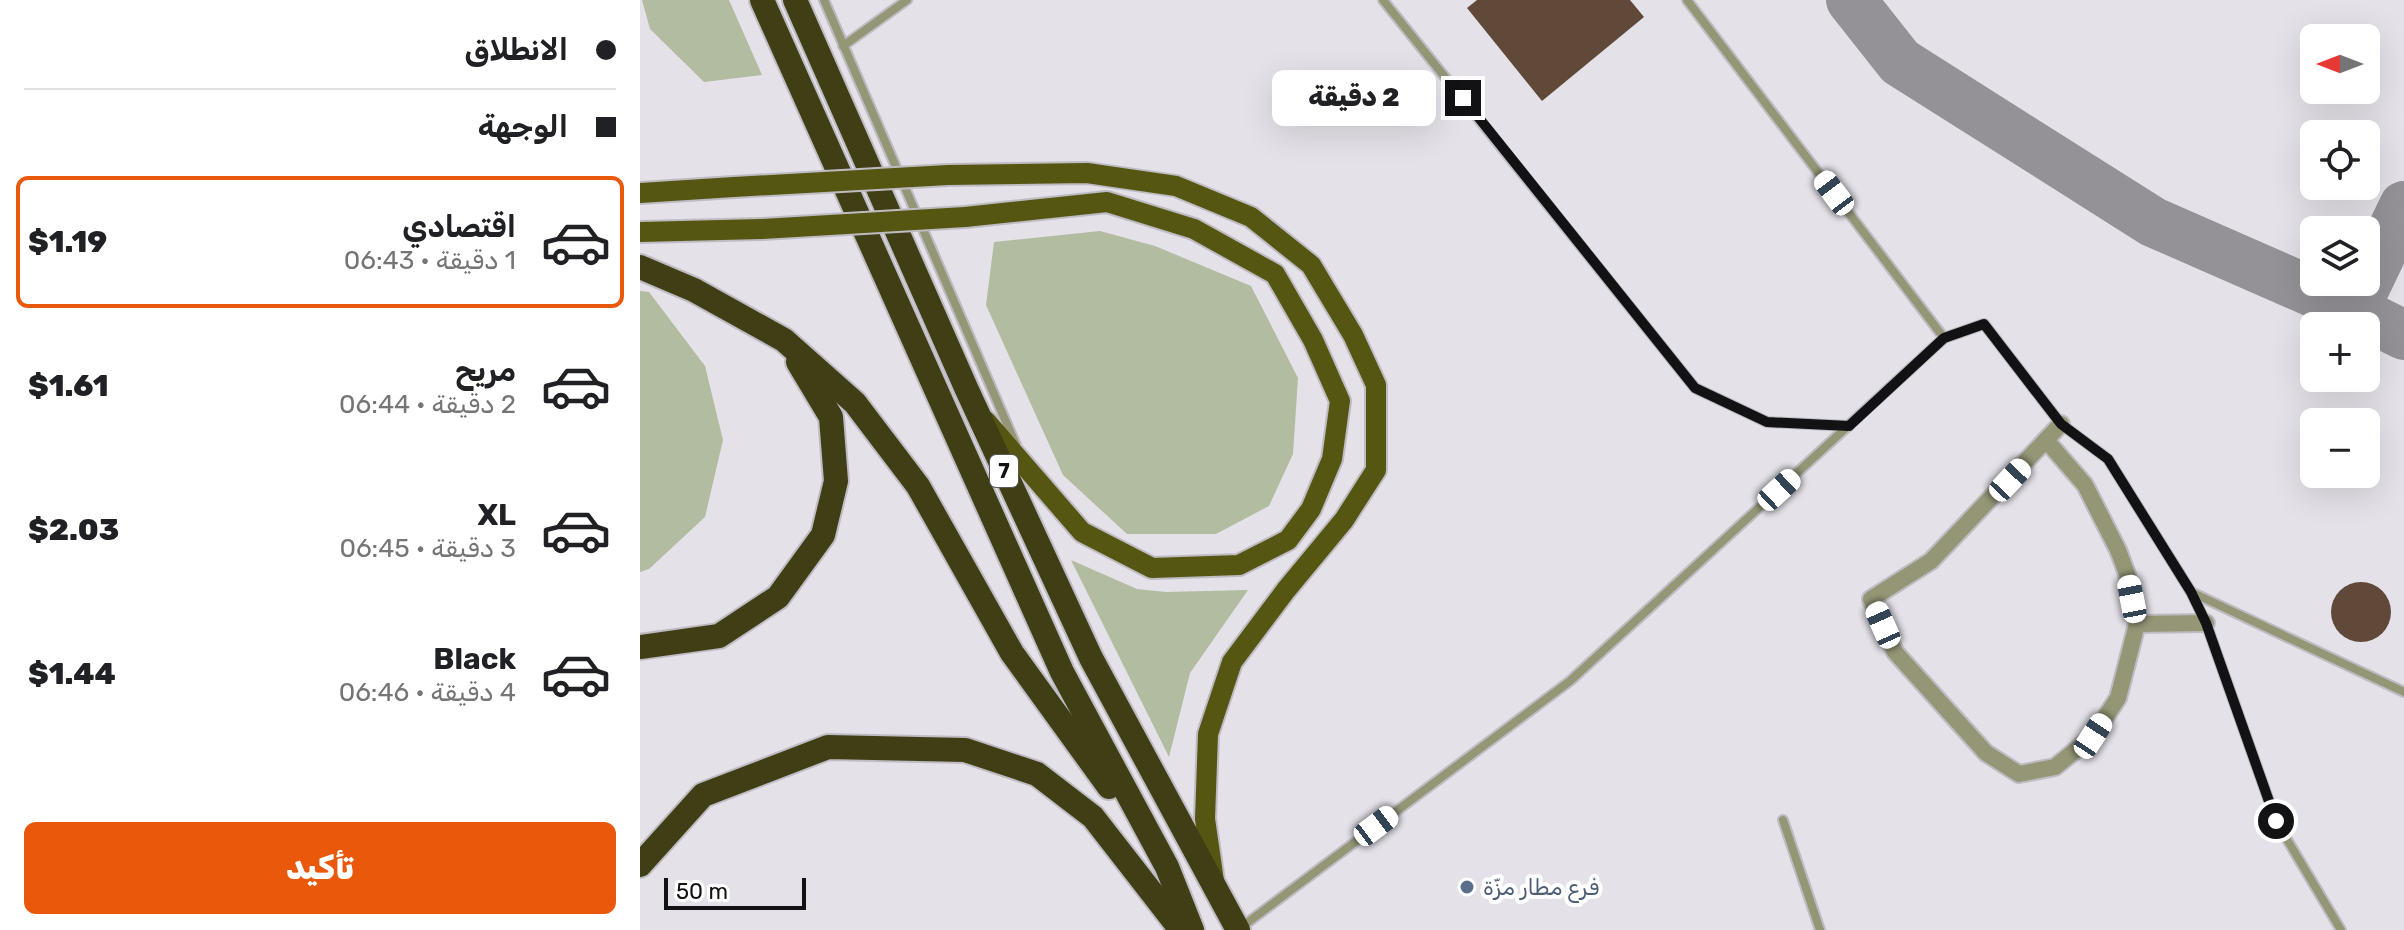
<!DOCTYPE html>
<html lang="ar">
<head>
<meta charset="utf-8">
<style>
  :root { --surface:#fff; --page:#f2f2f2; --text:#202124; --muted:#757577; --line:#e0e0e0; --accent:#ea580c }
  body { margin:0; font-family:Rubik,Vazirmatn,sans-serif; background:var(--page); color:var(--text); direction:rtl; height:100vh; display:flex; flex-direction:column; font-size:30px; white-space:nowrap }
  * { box-sizing:border-box; margin:0 }
  p { font-size:26px; color:var(--muted) }
  .icon { flex:none; width:44px; height:44px; fill:none; stroke:currentColor; stroke-width:2; stroke-linecap:round; stroke-linejoin:round }
  .map { position:relative; flex:1; overflow:hidden; direction:ltr }
  .sheet { display:flex; flex-direction:column; background:var(--surface); width:640px }
  .sheet>* { flex:none }
  .guide { display:grid; align-content:center; height:176px; padding:0 24px; background:var(--surface) }
  .needle { width:52px; rotate:270deg }
  .buttons { position:absolute; left:1660px; top:24px; display:grid; gap:16px }
  .buttons a { display:grid; place-items:center; width:80px; height:80px; border-radius:12px; background:var(--surface); box-shadow:0 8px 32px #0002; font-size:40px }
  .scale { position:absolute; left:24px; bottom:20px; width:142px; box-sizing:border-box; padding-left:8px; border:4px solid #121113; border-top:0; font-size:22px; line-height:28px; white-space:nowrap; color:#121113; -webkit-text-stroke:6px #fff; paint-order:stroke }
  .end { position:absolute; width:36px; height:36px; margin:-18px; border:10px solid #121113; background:#fff; box-shadow:0 0 0 4px #fff }
  .from { border-radius:50% }
  .bubble { position:absolute; height:56px; border-radius:12px; background:var(--surface); box-shadow:0 8px 32px #0002; font-size:26px; font-weight:800; line-height:56px; text-align:center; direction:rtl }
  .car { position:absolute; width:24px; height:48px; margin:-24px -12px; border-radius:10px; box-shadow:0 0 6px 2px #0007; background:linear-gradient(#fff 24%,#345 0 40%,#fff 0 76%,#345 0 86%,#fff 0) }
  .guide b { display:flex; align-items:center; gap:28px; height:76px; font-size:30px }
  .guide b+b { border-top:2px solid var(--line) }
  .guide i { width:20px; height:20px; background:var(--text) }
  ul { padding:0; list-style:none }
  li { display:flex; align-items:center; gap:24px; height:132px; margin:0 16px 12px; padding:0 8px; border:4px solid transparent; border-radius:12px }
  li div { flex:1 }
  li b { display:block; font-size:30px }
  li em { font-style:normal; font-weight:800 }
  li.active { border-color:var(--accent) }
  li>.icon { width:72px; height:72px; stroke-width:1.5 }
  .cta { display:flex; gap:16px; margin-top:auto; padding:16px 24px }
  .cta a { flex:1; height:92px; border-radius:12px; background:var(--accent); color:#fff; font-size:32px; font-weight:800; line-height:92px; text-align:center }
  main { display:flex; flex:1; min-height:0 }
  .map>svg:first-child { display:block }
  .green { fill:#b2bca1 }
  .lines { fill:none; stroke-linecap:round; stroke-linejoin:round }
  .taxiway { stroke:#949297; stroke-width:50 }
  .building { fill:#604939 }
  .lane-casing { stroke:#bebcc2; stroke-width:12 }
  .street-casing { stroke:#bebcc2; stroke-width:20 }
  .primary-casing { stroke:#bebcc2; stroke-width:24 }
  .highway-casing { stroke:#bebcc2; stroke-width:28 }
  .lane { stroke:#959676; stroke-width:8 }
  .street { stroke:#959676; stroke-width:16 }
  .primary { stroke:#565613; stroke-width:20 }
  .highway { stroke:#3f3e15; stroke-width:24 }
  .primary-bridge-casing { stroke:#bebcc2; stroke-width:24; stroke-linecap:butt }
  .primary-bridge { stroke:#565613; stroke-width:20 }
  .route { stroke:#121113; stroke-width:10 }
  .service-dot { fill:#5c6f8a; stroke:#fff; stroke-width:3 }
  .labels { text-anchor:middle; dominant-baseline:central; stroke-width:8; stroke-linejoin:round; paint-order:stroke }
  .shield { fill:#fff; stroke:#59585a; stroke-width:2 }
  .shield-label { font-size:20px; font-weight:bold; fill:#121113 }
  .service-label { font-size:22px; fill:#4e5e75; stroke:#fff; text-anchor:start }
</style>
</head>
<body>
<main>
<div class="map">
<svg width="1764" height="930" viewBox="0 0 1764 930">
  <rect width="100%" height="100%" fill="#e4e2e8"/>
  <g class="green">
    <path d="M 2,0 L 89,0 L 122,75 L 64,82 L 10,29 Z"/>
    <path d="M 460,231 L 515,246 L 611,286 L 658,378 L 653,454 L 629,506 L 576,534 L 487,534 L 423,475 L 346,305 L 354,242 Z"/>
    <path d="M 0,291 L 9,292 L 65,366 L 83,440 L 65,517 L 9,569 L 0,572 Z"/>
    <path d="M 431,560 L 497,589 L 526,592 L 608,590 L 550,673 L 529,757 Z"/>
  </g>
  <g class="lines">
    <g class="taxiway">
      <path d="M 1211,0 L 1260,62 L 1513,222 L 1714,310 L 1764,335"/>
      <path d="M 1714,310 L 1764,206"/>
    </g>
  </g>
  <g class="building">
    <path d="M 837,0 L 990,0 L 1004,17 L 902,101 L 827,8 Z"/>
    <circle cx="1721" cy="612" r="30"/>
  </g>
  <g class="lines">
    <g class="lane-casing">
      <g id="lane">
        <path d="M 184,0 L 376,445"/>
        <path d="M 743,0 L 1055,388 L 1127,422 L 1209,426"/>
        <path d="M 1047,0 L 1304,338"/>
        <path d="M 203,46 L 267,0"/>
        <path d="M 1551,592 L 1764,692"/>
        <path d="M 1143,820 L 1180,930"/>
        <path d="M 599,929 L 930,681 L 1304,338 L 1344,324 L 1421,424 L 1468,459 L 1551,592 L 1566,623 L 1636,821 L 1701,930"/>
      </g>
    </g>
    <g class="street-casing">
      <g id="street">
        <path d="M 1421,424 L 1291,561 L 1231,599 L 1255,652 L 1346,753 L 1379,774 L 1415,767 L 1453,736 L 1478,698 L 1497,624 L 1566,623"/>
        <path d="M 1406,440 L 1445,485 L 1478,550 L 1487,574 L 1497,624"/>
      </g>
    </g>
    <g class="primary-casing">
      <g id="primary">
        <path d="M 308,175 L 447,173 L 536,186 L 611,217 L 671,265 L 713,335 L 736,385 L 736,470 L 704,520 L 646,590 L 592,662 L 568,734 L 565,819 L 574,881"/>
        <path d="M 0,193 L 94,187"/>
        <path d="M 325,217 L 467,202 L 554,229 L 635,274 L 673,340 L 700,401 L 692,459 L 671,509 L 648,540 L 599,565 L 512,568 L 442,532 L 346,421"/>
        <path d="M 0,232 L 122,229"/>
      </g>
    </g>
    <g class="highway-casing">
      <g id="highway">
        <path d="M 122,0 L 422,672 L 527,867 L 552,930"/>
        <path d="M 155,0 L 327,390 L 451,658 L 598,930"/>
        <path d="M 0,267 L 54,290 L 144,340 L 215,403 L 278,486 L 372,653 L 469,787"/>
        <path d="M 0,647 L 79,636 L 138,597 L 183,535 L 196,481 L 191,417 L 158,362"/>
        <path d="M 0,865 L 63,795 L 188,747 L 325,750 L 397,774 L 453,817 L 541,930"/>
      </g>
    </g>
    <use href="#lane" class="lane"/>
    <use href="#street" class="street"/>
    <use href="#primary" class="primary"/>
    <use href="#highway" class="highway"/>
    <g class="primary-bridge-casing">
      <g id="primary-bridge">
        <path d="M 94,187 L 308,175"/>
        <path d="M 122,229 L 325,217"/>
      </g>
    </g>
    <use href="#primary-bridge" class="primary-bridge"/>
  </g>
  <g class="lines">
    <path class="route" d="M 823,98 L 1055,388 L 1127,422 L 1209,426 L 1304,338 L 1344,324 L 1421,424 L 1468,459 L 1551,592 L 1566,623 L 1636,821"/>
  </g>
  <circle class="service-dot" cx="827" cy="887" r="8"/>
  <g class="labels">
    <rect class="shield" x="350" y="455" width="28" height="32" rx="6"/>
    <g class="shield-label">
      <text x="364" y="471">7</text>
    </g>
    <g class="service-label">
      <text x="843" y="887">فرع مطار مزّة</text>
    </g>
  </g>
</svg>
<div class="buttons">
<a><svg class="needle" viewBox="-14 -14 28 28"><path d="M0-13l5 13h-10z" fill="#e53935"/><path d="M0 13l5-13h-10z" fill="#757577"/></svg></a>
<a><svg class="icon" aria-label="locate" viewBox="0 0 24 24"><circle cx="12" cy="12" r="6"/><path d="M12 2v4M12 18v4M2 12h4M18 12h4"/></svg></a>
<a><svg class="icon" aria-label="layers" viewBox="0 0 24 24"><path d="M12 4l9 5-9 5-9-5zM3 14l9 5 9-5"/></svg></a>
<a>+</a>
<a>−</a>
</div>
<div class="scale">50 m</div>
<i class="end from" style="left:1636px;top:821px"></i>
<i class="end" style="left:823px;top:98px"></i>
<div class="bubble" style="left:632px;top:70px;width:164px">2 دقيقة</div>
<i class="car" style="left:1194px;top:193px;rotate:323deg"></i>
<i class="car" style="left:1370px;top:480px;rotate:43deg"></i>
<i class="car" style="left:1139px;top:490px;rotate:47deg"></i>
<i class="car" style="left:1492px;top:599px;rotate:349deg"></i>
<i class="car" style="left:1243px;top:625px;rotate:336deg"></i>
<i class="car" style="left:1453px;top:736px;rotate:33deg"></i>
<i class="car" style="left:736px;top:826px;rotate:53deg"></i>
</div>
<section class="sheet">
<div class="guide">
<b><i class="from"></i>الانطلاق</b>
<b><i></i>الوجهة</b>
</div>
<ul>
<li class="active"><svg class="icon" aria-label="car" viewBox="0 0 24 24"><path d="M5 17H2v-5l4-1 3-4h7l3 4 3 1v5h-3M9 17h6M6 11h13"/><circle cx="7" cy="17" r="2"/><circle cx="17" cy="17" r="2"/></svg><div><b>اقتصادي</b><p>1 دقيقة · 06:43</p></div><em>$1.19</em></li>
<li><svg class="icon" aria-label="car" viewBox="0 0 24 24"><path d="M5 17H2v-5l4-1 3-4h7l3 4 3 1v5h-3M9 17h6M6 11h13"/><circle cx="7" cy="17" r="2"/><circle cx="17" cy="17" r="2"/></svg><div><b>مريح</b><p>2 دقيقة · 06:44</p></div><em>$1.61</em></li>
<li><svg class="icon" aria-label="car" viewBox="0 0 24 24"><path d="M5 17H2v-5l4-1 3-4h7l3 4 3 1v5h-3M9 17h6M6 11h13"/><circle cx="7" cy="17" r="2"/><circle cx="17" cy="17" r="2"/></svg><div><b>XL</b><p>3 دقيقة · 06:45</p></div><em>$2.03</em></li>
<li><svg class="icon" aria-label="car" viewBox="0 0 24 24"><path d="M5 17H2v-5l4-1 3-4h7l3 4 3 1v5h-3M9 17h6M6 11h13"/><circle cx="7" cy="17" r="2"/><circle cx="17" cy="17" r="2"/></svg><div><b>Black</b><p>4 دقيقة · 06:46</p></div><em>$1.44</em></li>
</ul>
<div class="cta"><a>تأكيد</a></div>
</section>
</main>
</body>
</html>
